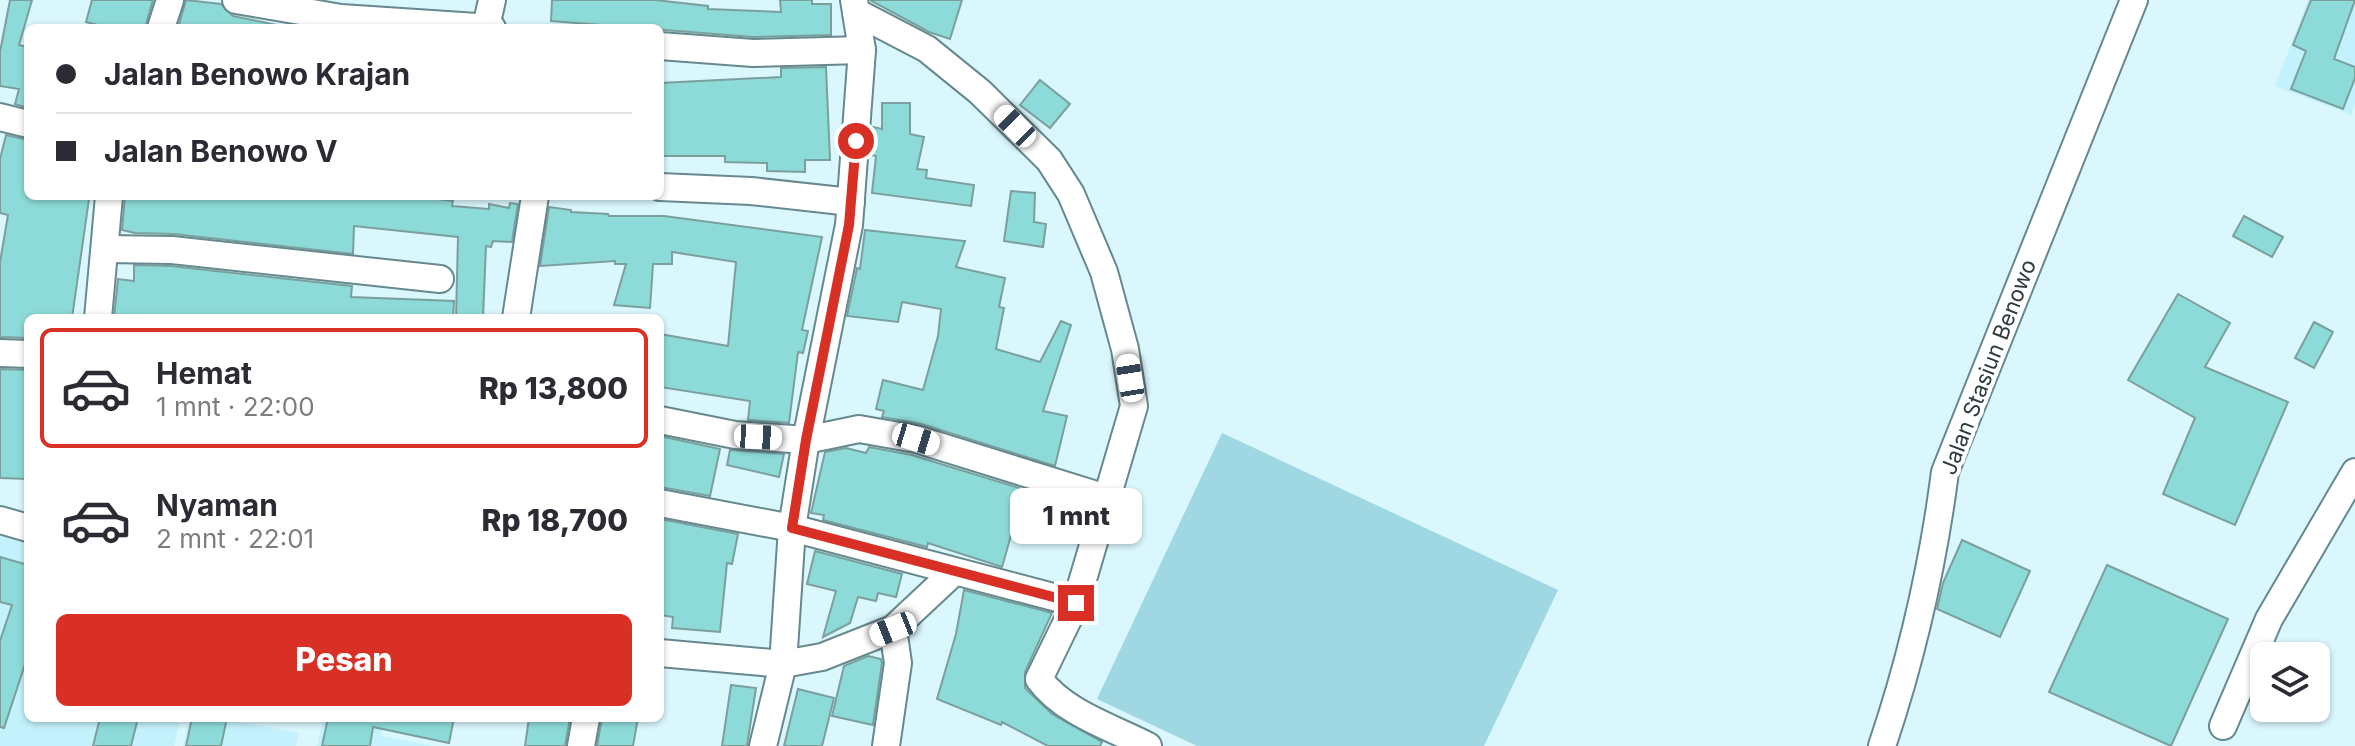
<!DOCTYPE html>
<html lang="id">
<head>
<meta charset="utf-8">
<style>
  :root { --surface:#fff; --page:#f2f2f3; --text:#2b2b33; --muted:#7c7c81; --line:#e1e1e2; --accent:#d93025 }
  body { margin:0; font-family:Inter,sans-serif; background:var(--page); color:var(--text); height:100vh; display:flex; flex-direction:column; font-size:30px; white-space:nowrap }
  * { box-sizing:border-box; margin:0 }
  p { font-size:26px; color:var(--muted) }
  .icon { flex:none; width:44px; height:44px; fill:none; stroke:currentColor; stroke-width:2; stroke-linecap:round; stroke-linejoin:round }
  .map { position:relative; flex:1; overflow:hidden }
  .drawer { position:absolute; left:24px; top:314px; width:640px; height:408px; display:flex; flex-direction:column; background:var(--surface); border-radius:12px; box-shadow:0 2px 6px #0004 }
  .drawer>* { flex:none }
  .banner { position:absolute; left:24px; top:24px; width:640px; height:176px; border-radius:12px; box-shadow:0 2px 6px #0004; display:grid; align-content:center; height:176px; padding:0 32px; background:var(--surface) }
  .buttons { position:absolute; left:2250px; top:642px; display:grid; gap:16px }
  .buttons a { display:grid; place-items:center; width:80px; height:80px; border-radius:12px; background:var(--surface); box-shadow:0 2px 6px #0004; font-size:40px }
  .end { position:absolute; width:36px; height:36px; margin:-18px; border:10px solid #d93025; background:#fff; box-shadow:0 0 0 4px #fff }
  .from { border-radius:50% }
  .bubble { position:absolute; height:56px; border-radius:12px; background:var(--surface); box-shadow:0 2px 6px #0004; font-size:26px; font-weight:800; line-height:56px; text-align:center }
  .car { position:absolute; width:24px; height:48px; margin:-24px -12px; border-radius:10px; box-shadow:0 0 6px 2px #0007; background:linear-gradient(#fff 24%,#345 0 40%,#fff 0 76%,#345 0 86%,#fff 0) }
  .banner b { display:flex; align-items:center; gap:28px; height:76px; font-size:30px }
  .banner b+b { border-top:2px solid var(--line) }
  .banner i { width:20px; height:20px; background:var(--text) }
  ul { padding:14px 0 0; list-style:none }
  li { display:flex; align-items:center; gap:24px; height:120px; margin:0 16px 12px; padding:0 16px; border:4px solid transparent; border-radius:12px }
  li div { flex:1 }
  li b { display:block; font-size:30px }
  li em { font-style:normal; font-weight:800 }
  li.current { border-color:var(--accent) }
  li>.icon { width:72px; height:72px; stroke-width:1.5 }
  .cta { display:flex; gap:16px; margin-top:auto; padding:16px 32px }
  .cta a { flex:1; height:92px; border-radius:12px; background:var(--accent); color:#fff; font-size:32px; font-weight:800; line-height:92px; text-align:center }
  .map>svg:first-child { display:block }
  .built { fill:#c4f2fc }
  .green { fill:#9fd7e3 }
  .building { fill:#8ddbd8; stroke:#7b9f9d; stroke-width:2 }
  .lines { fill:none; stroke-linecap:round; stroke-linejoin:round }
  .minor-casing { stroke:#66888f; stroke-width:30 }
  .minor { stroke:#fff; stroke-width:26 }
  .route { stroke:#d93025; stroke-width:10 }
  .labels { text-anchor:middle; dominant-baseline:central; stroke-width:8; stroke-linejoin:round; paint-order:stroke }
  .street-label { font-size:22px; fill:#2d3b3f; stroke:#fff }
</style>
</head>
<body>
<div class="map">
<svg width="2355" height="746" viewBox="0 0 2355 746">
  <rect width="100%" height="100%" fill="#daf7fd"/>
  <g class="built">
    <path d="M 2308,0 L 2355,0 L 2355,104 L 2351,115 L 2275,86 Z"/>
    <path d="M 0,530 L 28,538 L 28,718 L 181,718 L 174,746 L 0,746 Z"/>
    <path d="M 189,718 L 220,718 L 299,733 L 296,746 L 183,746 Z"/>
    <path d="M 323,718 L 384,718 L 381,736 L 434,746 L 317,746 Z"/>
  </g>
  <path class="green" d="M 1222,433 L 1558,590 L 1484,746 L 1197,746 L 1097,699 Z"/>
  <g class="building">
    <path d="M 10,0 L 32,0 L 19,45 L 28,47 L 28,108 L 15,104 L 19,89 L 0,86 L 0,52 Z"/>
    <path d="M 92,0 L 153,0 L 145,28 L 109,28 L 86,22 Z"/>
    <path d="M 186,0 L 221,4 L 233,16 L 291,28 L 178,28 Z"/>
    <path d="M 552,0 L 655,0 L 708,6 L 708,9 L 781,12 L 780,0 L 812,0 L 812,4 L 831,4 L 831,35 L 753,37 L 551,21 Z"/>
    <path d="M 870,0 L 962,0 L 950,39 L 929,32 Z"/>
    <path d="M 2311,0 L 2355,0 L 2334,59 L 2355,67 L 2355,78 L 2343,109 L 2291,89 L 2306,51 L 2293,45 Z"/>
    <path d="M 826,67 L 830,160 L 805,160 L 805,172 L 767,171 L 767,163 L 725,162 L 725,156 L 660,156 L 660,83 L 781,77 L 781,68 Z"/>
    <path d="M 1040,80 L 1070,104 L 1050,128 L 1020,105 Z"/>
    <path d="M 882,103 L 910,103 L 910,134 L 924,137 L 917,169 L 927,170 L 926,178 L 974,185 L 971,206 L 872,193 L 876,156 L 870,155 L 872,131 L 873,127 L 882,129 Z"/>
    <path d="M 6,135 L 28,140 L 28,196 L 89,199 L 72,318 L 28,318 L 28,338 L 0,337 L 0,262 L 8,215 L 0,213 L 0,159 Z"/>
    <path d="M 1011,191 L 1035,193 L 1034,222 L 1046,224 L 1043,247 L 1004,241 Z"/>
    <path d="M 125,196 L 416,196 L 453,201 L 452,206 L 489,209 L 489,204 L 509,208 L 510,203 L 518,204 L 512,242 L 493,241 L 491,247 L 486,246 L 483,318 L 456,318 L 458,237 L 354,226 L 353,254 L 174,234 L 135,233 L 122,230 Z"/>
    <path d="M 549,207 L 571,210 L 571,212 L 608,214 L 609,216 L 664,216 L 822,237 L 802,330 L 808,331 L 803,353 L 798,352 L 789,423 L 748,420 L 750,401 L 660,387 L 660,334 L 728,346 L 736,262 L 672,252 L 672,264 L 653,264 L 650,308 L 614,305 L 626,264 L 615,264 L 615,261 L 540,266 Z"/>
    <path d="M 2244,216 L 2283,237 L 2272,257 L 2233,236 Z"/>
    <path d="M 865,230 L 965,241 L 956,267 L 1005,278 L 999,307 L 1004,308 L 996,349 L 1040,362 L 1061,321 L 1071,325 L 1043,411 L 1067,416 L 1055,466 L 921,424 L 882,417 L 884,411 L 876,409 L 883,380 L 923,390 L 938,336 L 941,309 L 902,302 L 898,322 L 847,316 L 857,268 L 860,269 Z"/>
    <path d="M 134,265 L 171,266 L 352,286 L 351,297 L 454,301 L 453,318 L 114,318 L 118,279 L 134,281 Z"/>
    <path d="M 2178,294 L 2230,323 L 2205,367 L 2288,402 L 2235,525 L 2163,494 L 2195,418 L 2128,380 Z"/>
    <path d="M 2314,322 L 2333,332 L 2314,368 L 2295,358 Z"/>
    <path d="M 0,369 L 28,370 L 28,479 L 0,478 Z"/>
    <path d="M 660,436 L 720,449 L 710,496 L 660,487 Z"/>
    <path d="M 869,447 L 912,455 L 1074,505 L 1067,531 L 1016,518 L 1002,567 L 928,543 L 927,547 L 823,520 L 824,515 L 811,513 L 825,452 L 846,448 L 866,453 Z"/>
    <path d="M 730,450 L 784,454 L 779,477 L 727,465 Z"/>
    <path d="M 660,519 L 738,534 L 732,564 L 727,563 L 720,632 L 672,628 L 673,617 L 660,615 Z"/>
    <path d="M 1962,540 L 2030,571 L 2000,637 L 1937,609 L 1943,583 Z"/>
    <path d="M 815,551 L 902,574 L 896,597 L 878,593 L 876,601 L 858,597 L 850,623 L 823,637 L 836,591 L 807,584 Z"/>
    <path d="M 0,557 L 28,565 L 28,655 L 4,728 L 0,727 L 0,641 L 12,605 L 0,602 Z"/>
    <path d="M 2107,565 L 2228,619 L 2171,746 L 2049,692 Z"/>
    <path d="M 964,590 L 1052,613 L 1025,672 L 1025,688 L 1052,714 L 1102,742 L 1100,746 L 1048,746 L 1002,722 L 1001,725 L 937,699 L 956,634 Z"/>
    <path d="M 868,656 L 881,659 L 882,663 L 873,725 L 832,716 L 844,666 Z"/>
    <path d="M 731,685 L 756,688 L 747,746 L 722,746 Z"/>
    <path d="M 798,689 L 834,698 L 822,746 L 784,746 Z"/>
    <path d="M 100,718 L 138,718 L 131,746 L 93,746 Z"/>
    <path d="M 192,718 L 227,718 L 221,746 L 186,746 Z"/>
    <path d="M 328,718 L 454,718 L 449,743 L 373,727 L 370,746 L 322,746 Z"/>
    <path d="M 529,718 L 570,718 L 565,746 L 525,746 Z"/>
    <path d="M 602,718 L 638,718 L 633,746 L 597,746 Z"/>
  </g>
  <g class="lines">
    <g class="minor-casing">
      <g id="minor">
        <path d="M 236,0 L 341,18 L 492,28"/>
        <path d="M 856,12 L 927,49 L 980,92 L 1049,160 L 1071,194 L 1104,272 L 1125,349 L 1134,406 L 1076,603 L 1039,679 C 1064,713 1111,727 1148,746"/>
        <path d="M 486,27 L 492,0"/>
        <path d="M 161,28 L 170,0"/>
        <path d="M 660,46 L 753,53 L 862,50"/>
        <path d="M 0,117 L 28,124"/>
        <path d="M 660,187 L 751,191 L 851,202"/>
        <path d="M 106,249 L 172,250 L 440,279"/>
        <path d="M 98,318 L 109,196"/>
        <path d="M 516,318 L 535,196"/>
        <path d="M 0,353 L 28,354"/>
        <path d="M 660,420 L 735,435 L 806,440 L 859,429 L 916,439 L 1106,498"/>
        <path d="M 660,503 L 792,528 L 1076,603"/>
        <path d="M 0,520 L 28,528"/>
        <path d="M 660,653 L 783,664 L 822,657 L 893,629 L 954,572"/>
        <path d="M 2223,726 L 2269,619 L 2355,472"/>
        <path d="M 581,746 L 586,718"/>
        <path d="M 763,746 L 783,664 L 792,528 L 806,440 L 849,225 L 862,50 L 854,0"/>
        <path d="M 886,746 L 898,663 L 893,629"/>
        <path d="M 1882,746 C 1912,657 1933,565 1945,472 L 2134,0"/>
      </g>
    </g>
    <use href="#minor" class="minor"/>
  </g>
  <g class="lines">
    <path class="route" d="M 856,141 L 849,225 L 806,440 L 792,528 L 1076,603"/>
  </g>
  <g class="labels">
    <g class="street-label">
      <text transform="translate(1988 367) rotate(-69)">Jalan Stasiun Benowo</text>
    </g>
  </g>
</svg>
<div class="buttons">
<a><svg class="icon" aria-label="layers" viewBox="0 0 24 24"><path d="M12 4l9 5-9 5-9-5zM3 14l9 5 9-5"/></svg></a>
</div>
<i class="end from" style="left:856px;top:141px"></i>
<i class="end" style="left:1076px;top:603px"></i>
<div class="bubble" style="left:1010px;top:488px;width:132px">1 mnt</div>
<i class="car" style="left:1015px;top:126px;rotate:315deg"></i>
<i class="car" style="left:1130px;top:378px;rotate:351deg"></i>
<i class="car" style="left:758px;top:437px;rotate:93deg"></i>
<i class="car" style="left:916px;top:439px;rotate:107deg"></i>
<i class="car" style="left:893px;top:629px;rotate:248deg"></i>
<div class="banner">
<b><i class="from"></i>Jalan Benowo Krajan</b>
<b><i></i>Jalan Benowo V</b>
</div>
<section class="drawer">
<ul>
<li class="current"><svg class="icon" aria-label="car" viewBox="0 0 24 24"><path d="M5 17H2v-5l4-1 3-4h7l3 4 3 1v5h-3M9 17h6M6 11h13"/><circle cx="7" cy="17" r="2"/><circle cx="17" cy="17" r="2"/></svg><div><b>Hemat</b><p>1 mnt · 22:00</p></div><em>Rp 13,800</em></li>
<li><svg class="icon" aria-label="car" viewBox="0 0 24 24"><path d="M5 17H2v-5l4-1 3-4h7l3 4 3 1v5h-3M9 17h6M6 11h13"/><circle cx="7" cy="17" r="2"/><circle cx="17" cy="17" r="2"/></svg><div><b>Nyaman</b><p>2 mnt · 22:01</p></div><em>Rp 18,700</em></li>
</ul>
<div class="cta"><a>Pesan</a></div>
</section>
</div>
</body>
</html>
